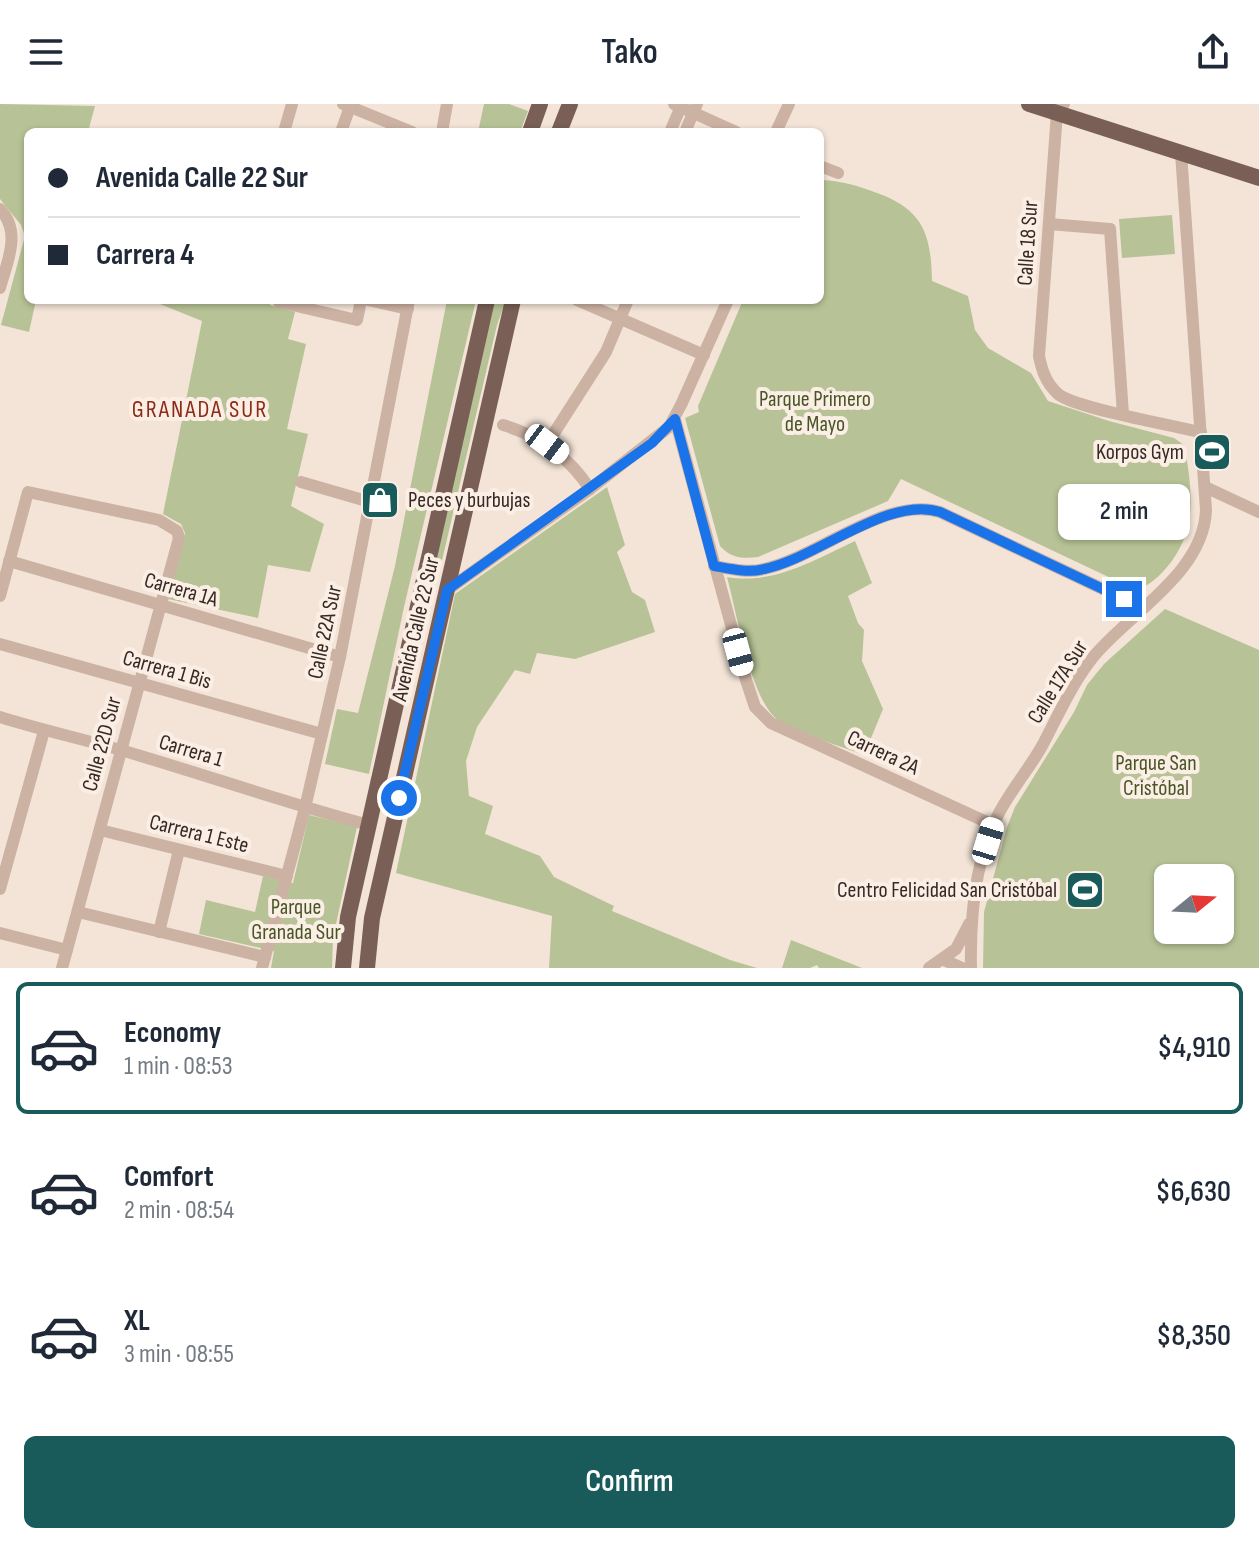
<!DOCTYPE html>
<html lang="en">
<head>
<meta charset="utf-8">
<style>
  :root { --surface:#fff; --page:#f2f2f3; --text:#1f2937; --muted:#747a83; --line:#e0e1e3; --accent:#185b5a }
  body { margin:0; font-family:"Sofia Sans Condensed",sans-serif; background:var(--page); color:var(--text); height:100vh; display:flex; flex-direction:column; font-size:30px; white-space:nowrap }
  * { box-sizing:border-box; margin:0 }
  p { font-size:26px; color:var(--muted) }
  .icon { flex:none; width:44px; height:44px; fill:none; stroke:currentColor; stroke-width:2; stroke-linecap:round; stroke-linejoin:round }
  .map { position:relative; height:864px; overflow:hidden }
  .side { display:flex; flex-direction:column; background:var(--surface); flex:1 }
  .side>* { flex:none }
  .hud { position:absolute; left:24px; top:24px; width:800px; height:176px; border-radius:12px; box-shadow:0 2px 6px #0004; display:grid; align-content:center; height:176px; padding:0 24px; background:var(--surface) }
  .needle { width:52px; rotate:72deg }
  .controls { position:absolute; left:1154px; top:760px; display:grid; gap:16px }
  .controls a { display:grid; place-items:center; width:80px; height:80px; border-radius:12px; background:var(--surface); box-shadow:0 2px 6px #0004; font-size:40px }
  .end { position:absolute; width:36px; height:36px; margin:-18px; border:10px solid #1a73e8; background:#fff; box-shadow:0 0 0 4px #fff }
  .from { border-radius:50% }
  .bubble { position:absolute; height:56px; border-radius:12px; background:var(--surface); box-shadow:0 2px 6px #0004; font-size:26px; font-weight:600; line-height:56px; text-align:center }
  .car { position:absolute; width:24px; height:48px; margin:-24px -12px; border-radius:10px; box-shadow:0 0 6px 2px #0007; background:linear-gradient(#fff 24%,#345 0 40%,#fff 0 76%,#345 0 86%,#fff 0) }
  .hud b { display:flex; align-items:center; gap:28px; height:76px; font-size:30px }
  .hud b+b { border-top:2px solid var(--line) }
  .hud i { width:20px; height:20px; background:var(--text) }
  ul { padding:14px 0 0; list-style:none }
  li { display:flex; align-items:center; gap:24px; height:132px; margin:0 16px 12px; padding:0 8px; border:4px solid transparent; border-radius:12px }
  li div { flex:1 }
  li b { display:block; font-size:30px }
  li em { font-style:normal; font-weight:600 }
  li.active { border-color:var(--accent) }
  li>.icon { width:72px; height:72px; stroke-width:1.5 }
  .button { display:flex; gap:16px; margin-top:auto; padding:16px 24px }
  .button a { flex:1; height:92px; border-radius:12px; background:var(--accent); color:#fff; font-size:32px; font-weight:600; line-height:92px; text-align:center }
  header { display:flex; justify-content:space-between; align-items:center; height:104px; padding:0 24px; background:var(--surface); font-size:36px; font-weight:600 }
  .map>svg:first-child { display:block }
  .green { fill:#b7c396; fill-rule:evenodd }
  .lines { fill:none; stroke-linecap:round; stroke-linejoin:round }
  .minor { stroke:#ccb2a3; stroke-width:12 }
  .major { stroke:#795f55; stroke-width:16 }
  .route { stroke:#1a73e8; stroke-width:10 }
  .labels { text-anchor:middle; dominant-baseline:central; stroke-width:8; stroke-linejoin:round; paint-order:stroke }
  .street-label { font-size:22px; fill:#362925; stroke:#fbeee4 }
  .park-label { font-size:22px; fill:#485627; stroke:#fbeee4 }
  .poi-label { font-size:22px; fill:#362925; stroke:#fbeee4; text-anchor:end }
  .neighbourhood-label { font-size:24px; letter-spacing:2px; fill:#8b2b18; stroke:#fbeee4 }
</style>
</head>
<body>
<header><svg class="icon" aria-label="menu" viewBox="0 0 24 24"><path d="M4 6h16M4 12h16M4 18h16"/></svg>Tako<svg class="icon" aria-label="share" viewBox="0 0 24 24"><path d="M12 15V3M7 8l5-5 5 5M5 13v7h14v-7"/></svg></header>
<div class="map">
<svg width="1259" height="864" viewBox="0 0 1259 864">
  <rect width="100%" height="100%" fill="#f3e4d7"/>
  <g class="green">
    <path d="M 0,0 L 95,2 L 88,28 L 28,28 L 28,196 L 36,196 L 29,228 L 1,221 L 25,132 L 21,121 L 0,95 Z"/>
    <path d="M 484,0 L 509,0 L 528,7 L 520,28 L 478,28 Z"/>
    <path d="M 822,76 C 842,77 859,82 877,89 C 924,106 931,131 932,177 L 968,192 L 975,226 L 988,244 L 1031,269 L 1048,297 L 1109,317 L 1174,334 L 1184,341 C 1189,365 1193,393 1189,418 C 1185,443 1162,478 1136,486 L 901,375 L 888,397 L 758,453 C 742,455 731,454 720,442 L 685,314 L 699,308 L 698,302 L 743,196 L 820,196 Z"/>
    <path d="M 1172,111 L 1175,150 L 1122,154 L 1119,115 Z"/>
    <path d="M 150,196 L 270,196 L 270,201 L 295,208 L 288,235 L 306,240 L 287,325 L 308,330 L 291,402 L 324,420 L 310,468 L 268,461 L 258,514 L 168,495 L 185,429 L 181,420 L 163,410 L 202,217 Z"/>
    <path d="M 447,196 L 476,196 L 404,503 L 369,670 L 325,660 L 337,605 L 358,609 L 395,462 Z"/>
    <path d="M 493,196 L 506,196 L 497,221 L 440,465 L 429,465 Z"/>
    <path d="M 607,383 L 625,441 L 617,448 L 632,488 L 645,496 L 655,528 L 575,555 L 537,549 L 530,570 L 515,566 L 477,623 L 466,657 L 469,692 L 493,702 L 485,730 L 540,752 L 554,773 L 614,802 L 612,807 L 730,856 L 757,864 L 549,864 L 552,812 L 396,769 L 455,490 Z"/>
    <path d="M 855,437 L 872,479 L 848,492 L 858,519 L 864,526 L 862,557 L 883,605 L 864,651 C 842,642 796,630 778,616 C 750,595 737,509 727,473 C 774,481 814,456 855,437 Z"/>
    <path d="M 1165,505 L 1259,546 L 1259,864 L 983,864 L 984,808 L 1007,723 L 1015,703 L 1074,608 L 1087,581 L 1104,560 ZM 1168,774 L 1220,774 L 1220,826 L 1168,826 Z"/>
    <path d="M 309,711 L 357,723 L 333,834 L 332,864 L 271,864 L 274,847 L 199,830 L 206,796 L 255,808 L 263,772 L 293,779 Z"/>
    <path d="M 791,836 L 862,864 L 819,864 L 817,861 L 810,864 L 782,864 Z"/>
  </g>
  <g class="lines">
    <g class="minor">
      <path d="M 343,0 L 412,28"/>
      <path d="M 674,0 L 736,28"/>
      <path d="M 1064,0 L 1057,9 L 1039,252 C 1042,267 1046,279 1058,290 C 1075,304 1173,322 1201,328"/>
      <path d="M 284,28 L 292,0"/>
      <path d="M 341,28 L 351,0"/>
      <path d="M 442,28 L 447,0"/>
      <path d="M 670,28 L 682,0"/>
      <path d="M 685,28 L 697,0"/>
      <path d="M 776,28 L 789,0"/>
      <path d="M 820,62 L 838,69"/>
      <path d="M 0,105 C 22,128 7,158 0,184"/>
      <path d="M 1049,120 L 1110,125 L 1123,310"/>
      <path d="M 368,196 L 408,205"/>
      <path d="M 577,196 L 704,251"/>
      <path d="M 279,198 L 357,216 L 361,196"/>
      <path d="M 675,315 L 746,576 L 755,603 L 771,619 L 993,721"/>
      <path d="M 503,321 C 540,332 569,353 590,385"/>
      <path d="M 547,340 L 606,248 L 628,196"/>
      <path d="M 301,378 L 370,398"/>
      <path d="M 1205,383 L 1259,408"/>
      <path d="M 9,457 L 340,553"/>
      <path d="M 714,462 C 731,465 747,469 764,465 C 817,454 887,391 940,408 L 1143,504"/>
      <path d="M 447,486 L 590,385 L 669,323 L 681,301 L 728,196"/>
      <path d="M 0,492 L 28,388 L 159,416 L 177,427 L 179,434 L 62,864"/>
      <path d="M 0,540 L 322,630"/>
      <path d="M 0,613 C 41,626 83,635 124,647 C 206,671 286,699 369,721"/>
      <path d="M 100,726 L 287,772"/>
      <path d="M 0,785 L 44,627"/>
      <path d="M 78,808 L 265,853"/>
      <path d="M 159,828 L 179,746"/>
      <path d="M 0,829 L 67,846"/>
      <path d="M 944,856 L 962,864"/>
      <path d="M 262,864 L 305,704 L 340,553 L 409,196"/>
      <path d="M 929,864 L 956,845 L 969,820"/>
      <path d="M 971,864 C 970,814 975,754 999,709 C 1011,686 1029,665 1042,642 C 1058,612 1072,579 1094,552 C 1131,508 1204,468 1206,406 L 1181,49"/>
    </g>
    <g class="major">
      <path d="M 1029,0 L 1259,74"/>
      <path d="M 530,28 L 540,0"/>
      <path d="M 559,28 L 570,0"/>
      <path d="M 343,864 L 348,813 L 487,196"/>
      <path d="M 367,864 L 372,814 L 513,196"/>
    </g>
  </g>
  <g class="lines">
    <path class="route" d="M 399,694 L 447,486 L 652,339 L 675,315 L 714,462 C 731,465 747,469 764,465 C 816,455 888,391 940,408 L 1124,495"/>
  </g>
  <defs>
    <g id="stadium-square" transform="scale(2)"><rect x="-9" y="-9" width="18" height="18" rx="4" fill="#185b5a" stroke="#fbeee4"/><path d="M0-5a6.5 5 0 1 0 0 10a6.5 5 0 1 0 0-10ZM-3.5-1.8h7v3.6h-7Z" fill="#fff"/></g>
    <g id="shop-square" transform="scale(2)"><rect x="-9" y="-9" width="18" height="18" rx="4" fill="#185b5a" stroke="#fbeee4"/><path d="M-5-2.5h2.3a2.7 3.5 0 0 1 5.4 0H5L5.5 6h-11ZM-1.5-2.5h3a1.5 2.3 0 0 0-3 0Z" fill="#fff"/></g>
  </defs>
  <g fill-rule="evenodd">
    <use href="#stadium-square" x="1212" y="348"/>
    <use href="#shop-square" x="380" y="396"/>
    <use href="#stadium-square" x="1085" y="786"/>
  </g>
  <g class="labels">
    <g class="street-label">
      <text transform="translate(1028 139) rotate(-86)">Calle 18 Sur</text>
      <text transform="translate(181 486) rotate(16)">Carrera 1A</text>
      <text transform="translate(416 525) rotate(-77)">Avenida Calle 22 Sur</text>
      <text transform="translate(325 528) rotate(-78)">Calle 22A Sur</text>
      <text transform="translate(167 566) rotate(16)">Carrera 1 Bis</text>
      <text transform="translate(1058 578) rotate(-58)">Calle 17A Sur</text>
      <text transform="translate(102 640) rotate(-75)">Calle 22D Sur</text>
      <text transform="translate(191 647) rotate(17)">Carrera 1</text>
      <text transform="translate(883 649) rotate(25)">Carrera 2A</text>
      <text transform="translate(199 730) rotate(14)">Carrera 1 Este</text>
    </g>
    <g class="park-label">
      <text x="815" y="295">Parque Primero<tspan x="815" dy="25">de Mayo</tspan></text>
      <text x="1156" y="659">Parque San<tspan x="1156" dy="25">Cristóbal</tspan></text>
      <text x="296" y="803">Parque<tspan x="296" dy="25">Granada Sur</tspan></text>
    </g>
    <g class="poi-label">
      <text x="1184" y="348">Korpos Gym</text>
      <text x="408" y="396" text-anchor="start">Peces y burbujas</text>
      <text x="1057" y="786">Centro Felicidad San Cristóbal</text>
    </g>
    <g class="neighbourhood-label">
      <text x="200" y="305">GRANADA SUR</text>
    </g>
  </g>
</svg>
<div class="controls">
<a><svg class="needle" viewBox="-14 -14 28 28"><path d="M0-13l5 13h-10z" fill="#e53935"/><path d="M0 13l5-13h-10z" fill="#747a83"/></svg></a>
</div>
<i class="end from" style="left:399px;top:694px"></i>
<i class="end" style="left:1124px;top:495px"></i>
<div class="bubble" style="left:1058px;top:380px;width:132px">2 min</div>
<i class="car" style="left:547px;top:340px;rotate:127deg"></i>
<i class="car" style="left:738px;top:548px;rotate:165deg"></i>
<i class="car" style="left:988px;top:737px;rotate:17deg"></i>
<div class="hud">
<b><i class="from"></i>Avenida Calle 22 Sur</b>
<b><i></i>Carrera 4</b>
</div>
</div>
<section class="side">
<ul>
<li class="active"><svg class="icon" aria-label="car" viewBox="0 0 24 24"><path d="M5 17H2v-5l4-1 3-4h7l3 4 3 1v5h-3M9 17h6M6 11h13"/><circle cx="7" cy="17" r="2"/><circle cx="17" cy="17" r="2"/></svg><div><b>Economy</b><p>1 min · 08:53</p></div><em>$4,910</em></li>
<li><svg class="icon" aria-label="car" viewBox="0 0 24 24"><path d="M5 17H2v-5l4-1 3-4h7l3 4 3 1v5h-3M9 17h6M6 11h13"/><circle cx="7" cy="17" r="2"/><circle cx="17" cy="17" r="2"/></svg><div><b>Comfort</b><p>2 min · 08:54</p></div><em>$6,630</em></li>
<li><svg class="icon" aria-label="car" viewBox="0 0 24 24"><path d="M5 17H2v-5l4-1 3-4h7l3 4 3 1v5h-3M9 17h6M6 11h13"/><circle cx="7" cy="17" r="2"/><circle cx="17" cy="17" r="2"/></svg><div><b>XL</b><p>3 min · 08:55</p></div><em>$8,350</em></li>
</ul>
<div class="button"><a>Confirm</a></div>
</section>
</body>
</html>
